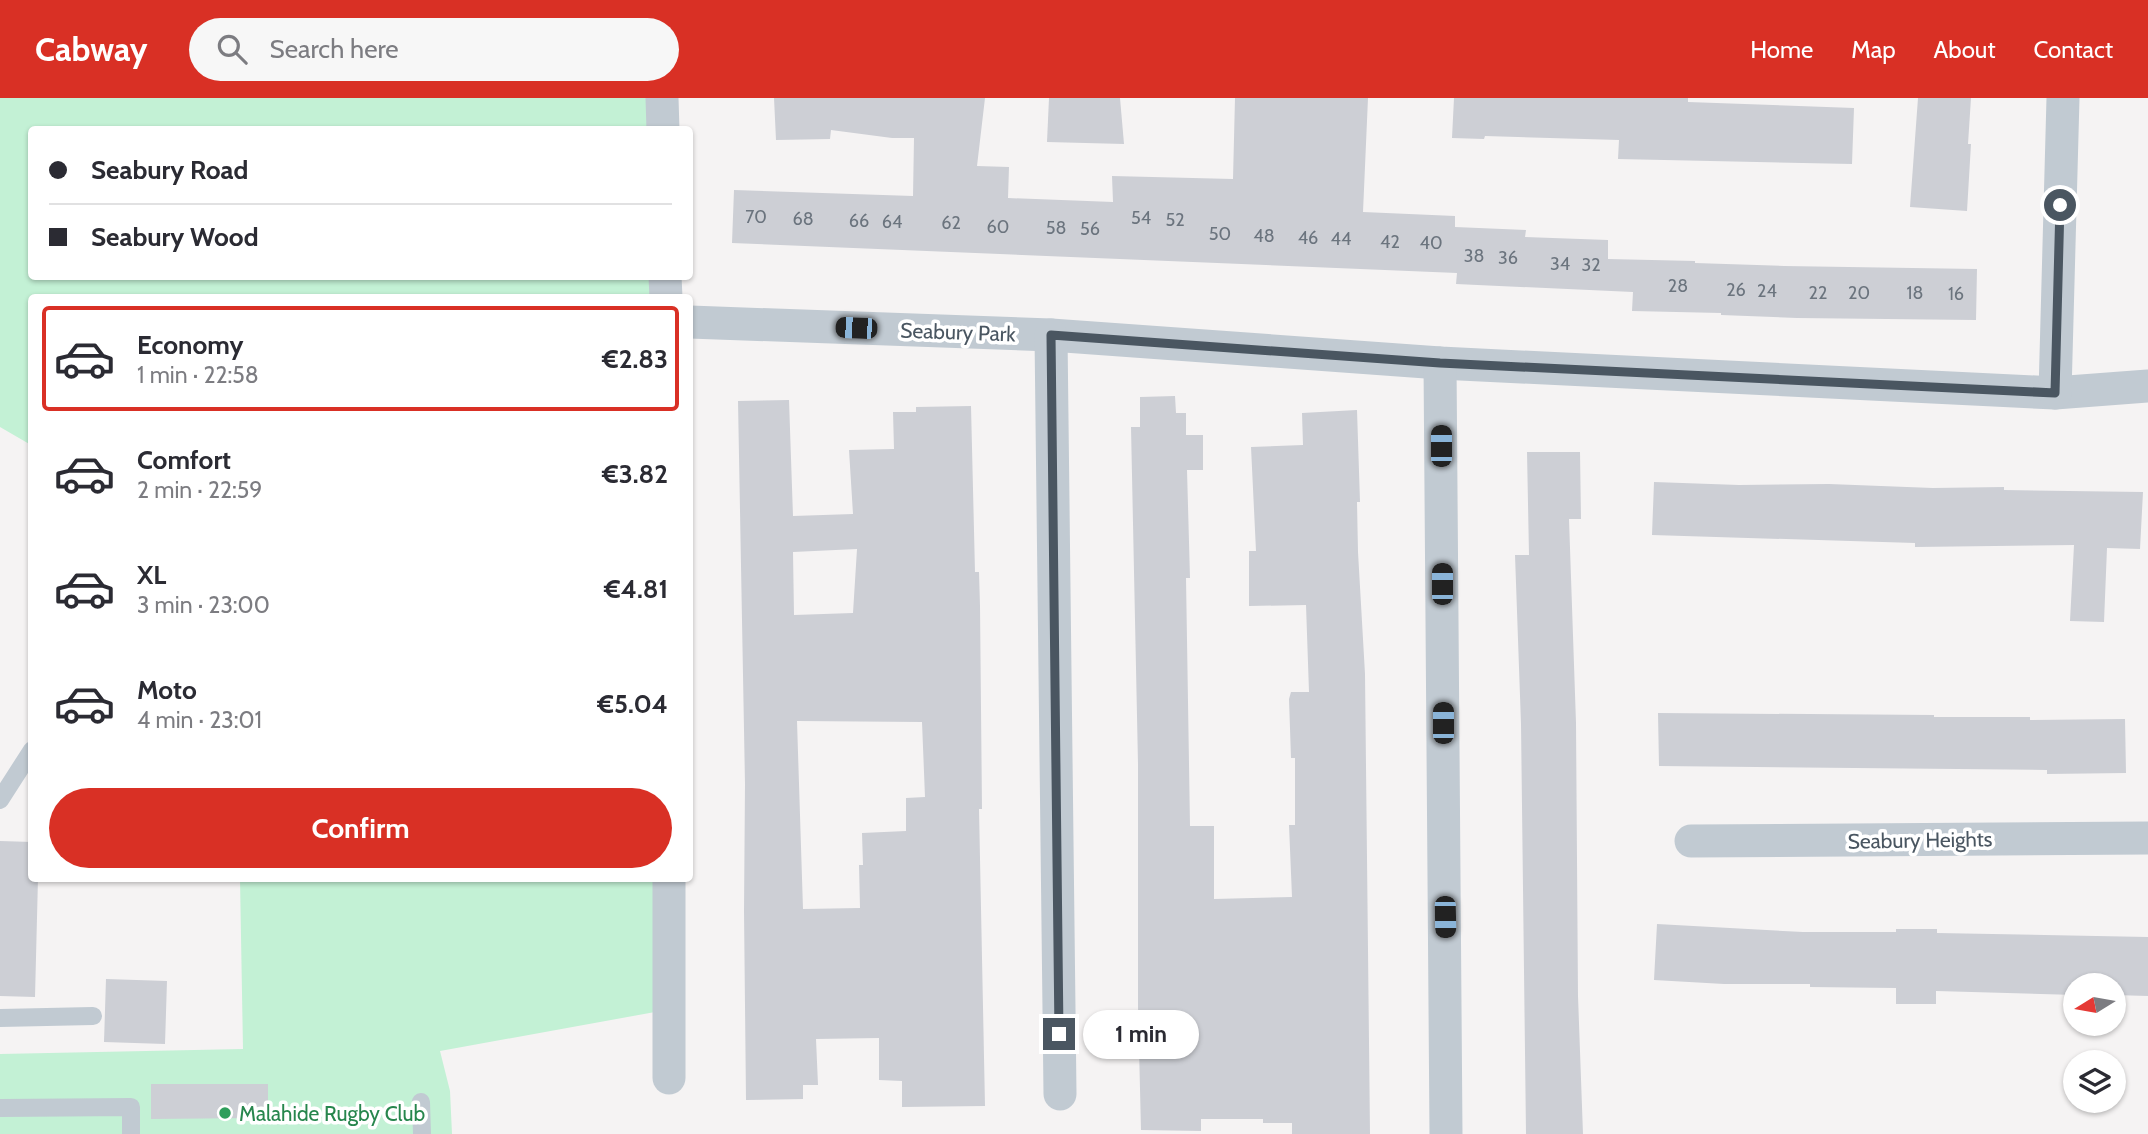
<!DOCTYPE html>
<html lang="en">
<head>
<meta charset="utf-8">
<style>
  :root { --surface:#fff; --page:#f7f7f7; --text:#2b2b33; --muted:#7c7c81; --line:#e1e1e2; --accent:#d93025 }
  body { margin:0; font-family:Cabin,sans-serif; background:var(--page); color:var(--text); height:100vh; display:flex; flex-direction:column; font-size:26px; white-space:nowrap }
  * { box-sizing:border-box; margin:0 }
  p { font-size:23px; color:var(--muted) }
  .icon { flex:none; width:38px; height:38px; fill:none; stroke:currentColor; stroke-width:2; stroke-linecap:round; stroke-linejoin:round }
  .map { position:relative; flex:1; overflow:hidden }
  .drawer { position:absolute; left:28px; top:196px; width:665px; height:588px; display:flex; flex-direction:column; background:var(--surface); border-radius:7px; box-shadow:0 2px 5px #0004 }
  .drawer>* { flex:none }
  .guide { position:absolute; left:28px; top:28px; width:665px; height:154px; border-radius:7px; box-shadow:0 2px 5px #0004; display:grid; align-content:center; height:154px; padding:0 21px; background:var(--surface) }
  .needle { width:46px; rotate:259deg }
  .tools { position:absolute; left:2063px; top:875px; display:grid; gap:14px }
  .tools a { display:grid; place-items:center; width:63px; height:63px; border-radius:50%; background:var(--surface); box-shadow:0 2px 5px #0004; font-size:35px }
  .end { position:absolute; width:32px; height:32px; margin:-16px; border:9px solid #4a5661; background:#fff; box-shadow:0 0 0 4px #fff }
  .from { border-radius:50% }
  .bubble { position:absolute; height:49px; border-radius:24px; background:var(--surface); box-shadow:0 2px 5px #0004; font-size:23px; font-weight:700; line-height:49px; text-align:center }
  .car { position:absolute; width:21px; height:42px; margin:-21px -10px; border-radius:9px; box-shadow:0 0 5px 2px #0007; background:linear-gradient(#222 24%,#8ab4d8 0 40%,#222 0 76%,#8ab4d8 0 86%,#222 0) }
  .guide b { display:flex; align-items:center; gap:24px; height:66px; font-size:26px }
  .guide b+b { border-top:2px solid var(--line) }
  .guide i { width:18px; height:18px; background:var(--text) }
  ul { padding:12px 0 0; list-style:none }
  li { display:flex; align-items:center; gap:21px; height:105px; margin:0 14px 10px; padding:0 7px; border:4px solid transparent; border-radius:7px }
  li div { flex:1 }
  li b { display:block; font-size:26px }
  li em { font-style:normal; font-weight:700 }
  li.active { border-color:var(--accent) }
  li>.icon { width:63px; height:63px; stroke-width:1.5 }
  .cta { display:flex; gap:14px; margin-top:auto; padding:14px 21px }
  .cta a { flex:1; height:80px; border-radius:42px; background:var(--accent); color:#fff; font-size:28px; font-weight:700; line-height:80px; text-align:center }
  header { display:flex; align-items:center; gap:42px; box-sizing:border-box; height:98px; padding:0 35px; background:var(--accent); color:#fff }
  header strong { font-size:33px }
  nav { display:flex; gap:38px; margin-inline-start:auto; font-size:24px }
  .search { width:490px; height:63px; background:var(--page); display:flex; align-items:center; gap:18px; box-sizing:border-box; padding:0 24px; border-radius:38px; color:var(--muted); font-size:26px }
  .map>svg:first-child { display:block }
  .green { fill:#c3f1d5 }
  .building { fill:#cdcfd5; fill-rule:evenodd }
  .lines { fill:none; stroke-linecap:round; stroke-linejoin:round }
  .lane { stroke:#c1cad2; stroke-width:18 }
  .street { stroke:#c1cad2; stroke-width:33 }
  .route { stroke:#4a5661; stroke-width:9 }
  .leisure-dot { fill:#2e9e5b; stroke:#fff; stroke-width:2.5 }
  .labels { text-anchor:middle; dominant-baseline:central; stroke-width:7; stroke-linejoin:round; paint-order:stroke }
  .number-label { font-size:18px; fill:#6b747e }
  .street-label { font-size:21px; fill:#4a5661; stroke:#fff }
  .leisure-label { font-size:21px; fill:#27864d; stroke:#fff; text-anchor:start }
</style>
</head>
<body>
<header>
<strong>Cabway</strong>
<div class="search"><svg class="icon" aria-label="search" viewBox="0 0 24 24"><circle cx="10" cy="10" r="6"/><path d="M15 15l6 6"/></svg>Search here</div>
<nav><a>Home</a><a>Map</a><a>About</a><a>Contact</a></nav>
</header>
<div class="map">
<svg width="2148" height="1036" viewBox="0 0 2148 1036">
  <rect width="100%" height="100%" fill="#f5f3f3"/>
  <g class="green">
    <path d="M 0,0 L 652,0 L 652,31 L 32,32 L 32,178 L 652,178 L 652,199 L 32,200 L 31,347 L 0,329 Z"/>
    <path d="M 240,781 L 655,781 L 655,914 L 440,953 L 450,993 L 452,1036 L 0,1036 L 0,956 L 243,951 Z"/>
  </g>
  <g class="building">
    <path d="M 774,0 L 985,0 L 977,68 L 1009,69 L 1008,100 L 1113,104 L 1112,78 L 1233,81 L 1235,0 L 1368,0 L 1363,114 L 1455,118 L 1455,129 L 1526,132 L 1525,139 L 1608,142 L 1608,161 L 1695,163 L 1695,165 L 1784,168 L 1977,171 L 1976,222 L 1797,220 L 1721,217 L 1721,215 L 1632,213 L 1633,194 L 1456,186 L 1457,175 L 732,145 L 734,92 L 913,98 L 914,40 L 892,40 L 831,32 L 830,41 L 776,42 Z"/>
    <path d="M 1049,0 L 1120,0 L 1124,46 L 1047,44 Z"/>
    <path d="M 1454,0 L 1688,0 L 1688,4 L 1854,10 L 1852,66 L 1618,61 L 1619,42 L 1485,38 L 1484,41 L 1452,40 Z"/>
    <path d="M 1918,0 L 1971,0 L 1968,46 L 1971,46 L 1967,113 L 1910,109 Z"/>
    <path d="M 1175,298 L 1176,315 L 1186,315 L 1186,337 L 1203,337 L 1203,372 L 1187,372 L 1190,480 L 1186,480 L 1190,728 L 1214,728 L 1214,801 L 1292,799 L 1289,727 L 1295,727 L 1295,660 L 1291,660 L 1289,601 L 1291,594 L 1309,594 L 1306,507 L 1249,508 L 1249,453 L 1256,453 L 1251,349 L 1303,347 L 1302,315 L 1357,312 L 1360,404 L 1357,404 L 1358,454 L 1365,576 L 1370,1036 L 1292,1036 L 1292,1025 L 1263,1025 L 1263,1021 L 1201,1021 L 1201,1033 L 1141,1032 L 1138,908 L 1138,666 L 1131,329 L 1140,329 L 1140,299 Z"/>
    <path d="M 789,302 L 793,418 L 853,416 L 849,352 L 894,351 L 893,314 L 916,314 L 916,309 L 971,308 L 975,474 L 979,474 L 980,508 L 982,711 L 979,711 L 985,1008 L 902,1009 L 902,983 L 879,982 L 879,940 L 816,941 L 818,987 L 803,987 L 803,1001 L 746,1002 L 744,813 L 745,686 L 738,303 ZM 857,451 L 853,515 L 794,517 L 793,454 ZM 797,623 L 922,624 L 925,699 L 906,700 L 906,733 L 862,735 L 863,767 L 859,767 L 860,810 L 803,811 Z"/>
    <path d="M 1527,354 L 1580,354 L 1581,421 L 1569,421 L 1576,625 L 1578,898 L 1583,1036 L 1526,1036 L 1521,626 L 1515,457 L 1529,457 Z"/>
    <path d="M 1654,384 L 1739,387 L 1829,386 L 1933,390 L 2004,389 L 2004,392 L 2143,394 L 2140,451 L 2107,450 L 2104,524 L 2070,523 L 2074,447 L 1915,449 L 1915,445 L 1652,437 Z"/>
    <path d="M 1658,615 L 1934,617 L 1934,619 L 2030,619 L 2030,622 L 2125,621 L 2126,675 L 2047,676 L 2047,672 L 1659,668 Z"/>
    <path d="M 0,743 L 32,744 L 32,780 L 38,780 L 35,899 L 0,898 Z"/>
    <path d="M 1657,826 L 1803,834 L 1896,834 L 1896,831 L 1937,831 L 1937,835 L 2148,839 L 2148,898 L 2114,897 L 2114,887 L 2076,887 L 2076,897 L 1936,893 L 1936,906 L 1896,906 L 1896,890 L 1810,889 L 1810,886 L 1724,886 L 1654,882 Z"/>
    <path d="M 106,881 L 167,883 L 165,946 L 104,944 Z"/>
    <path d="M 151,986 L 268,986 L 268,1020 L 151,1021 Z"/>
  </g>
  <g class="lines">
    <g class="lane">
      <path d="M 0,702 L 32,652"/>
      <path d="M 0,920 L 93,918"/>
      <path d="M 421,1004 L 422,1036"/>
      <path d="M 0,1010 L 131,1009 L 131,1036"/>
    </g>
    <g class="street">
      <path d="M 662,0 L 663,32"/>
      <path d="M 665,178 L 666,200"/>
      <path d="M 690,224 L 1051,237 L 1440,265 L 2055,295 L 2148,288"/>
      <path d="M 1051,237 L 1060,996"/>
      <path d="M 1440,265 L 1446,1036"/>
      <path d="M 2055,295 L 2063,0"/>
      <path d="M 1691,743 L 2148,740"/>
      <path d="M 669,980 L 669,780"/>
    </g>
  </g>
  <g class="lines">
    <path class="route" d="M 1059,936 L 1051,237 L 1440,265 L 2055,295 L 2060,107"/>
  </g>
  <circle class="leisure-dot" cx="225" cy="1015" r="7"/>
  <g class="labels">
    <g class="number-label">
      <text x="756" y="119">70</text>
      <text x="1141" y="120">54</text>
      <text x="803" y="121">68</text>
      <text x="1175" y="122">52</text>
      <text x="859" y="123">66</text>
      <text x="892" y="124">64</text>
      <text x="951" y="125">62</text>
      <text x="998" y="129">60</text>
      <text x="1056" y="130">58</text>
      <text x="1090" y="131">56</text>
      <text x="1220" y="136">50</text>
      <text x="1264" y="138">48</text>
      <text x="1308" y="140">46</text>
      <text x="1341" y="141">44</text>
      <text x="1390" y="144">42</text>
      <text x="1431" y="145">40</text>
      <text x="1474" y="158">38</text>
      <text x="1508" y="160">36</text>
      <text x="1560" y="166">34</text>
      <text x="1591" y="167">32</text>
      <text x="1678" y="188">28</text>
      <text x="1736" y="192">26</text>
      <text x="1767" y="193">24</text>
      <text x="1818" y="195">22</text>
      <text x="1859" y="195">20</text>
      <text x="1915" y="195">18</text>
      <text x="1956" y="196">16</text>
    </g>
    <g class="street-label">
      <text transform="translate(958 234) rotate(2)">Seabury Park</text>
      <text transform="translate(1920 742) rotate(-1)">Seabury Heights</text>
    </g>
    <g class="leisure-label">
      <text x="239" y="1015">Malahide Rugby Club</text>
    </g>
  </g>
</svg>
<div class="tools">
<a><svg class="needle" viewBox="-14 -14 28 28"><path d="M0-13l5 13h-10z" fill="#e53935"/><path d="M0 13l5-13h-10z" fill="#7c7c81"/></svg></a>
<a><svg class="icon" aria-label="layers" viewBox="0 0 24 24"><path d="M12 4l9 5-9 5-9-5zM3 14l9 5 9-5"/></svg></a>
</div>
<i class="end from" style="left:2060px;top:107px"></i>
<i class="end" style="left:1059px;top:936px"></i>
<div class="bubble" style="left:1083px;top:912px;width:116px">1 min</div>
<i class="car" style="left:856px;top:230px;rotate:272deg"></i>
<i class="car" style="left:1441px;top:348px;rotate:0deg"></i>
<i class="car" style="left:1442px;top:486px;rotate:0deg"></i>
<i class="car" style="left:1443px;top:625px;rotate:0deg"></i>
<i class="car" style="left:1445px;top:819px;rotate:179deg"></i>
<div class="guide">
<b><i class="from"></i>Seabury Road</b>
<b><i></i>Seabury Wood</b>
</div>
<section class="drawer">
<ul>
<li class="active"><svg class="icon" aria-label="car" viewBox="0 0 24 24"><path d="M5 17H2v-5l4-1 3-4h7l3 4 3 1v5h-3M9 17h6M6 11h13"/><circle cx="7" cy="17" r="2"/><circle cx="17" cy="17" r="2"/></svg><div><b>Economy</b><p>1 min · 22:58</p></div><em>€2.83</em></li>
<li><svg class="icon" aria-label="car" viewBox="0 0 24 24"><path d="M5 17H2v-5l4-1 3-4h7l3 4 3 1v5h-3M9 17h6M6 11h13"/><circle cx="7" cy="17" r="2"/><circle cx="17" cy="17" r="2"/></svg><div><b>Comfort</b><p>2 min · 22:59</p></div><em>€3.82</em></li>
<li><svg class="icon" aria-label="car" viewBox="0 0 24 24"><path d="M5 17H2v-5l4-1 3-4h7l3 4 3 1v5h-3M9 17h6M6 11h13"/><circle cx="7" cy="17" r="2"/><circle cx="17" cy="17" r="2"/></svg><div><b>XL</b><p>3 min · 23:00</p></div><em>€4.81</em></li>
<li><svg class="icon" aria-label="car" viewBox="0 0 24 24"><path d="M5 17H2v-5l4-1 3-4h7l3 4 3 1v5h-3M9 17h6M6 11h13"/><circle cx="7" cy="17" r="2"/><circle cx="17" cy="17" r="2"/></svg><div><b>Moto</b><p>4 min · 23:01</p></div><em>€5.04</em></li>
</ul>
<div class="cta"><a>Confirm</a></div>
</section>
</div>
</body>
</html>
